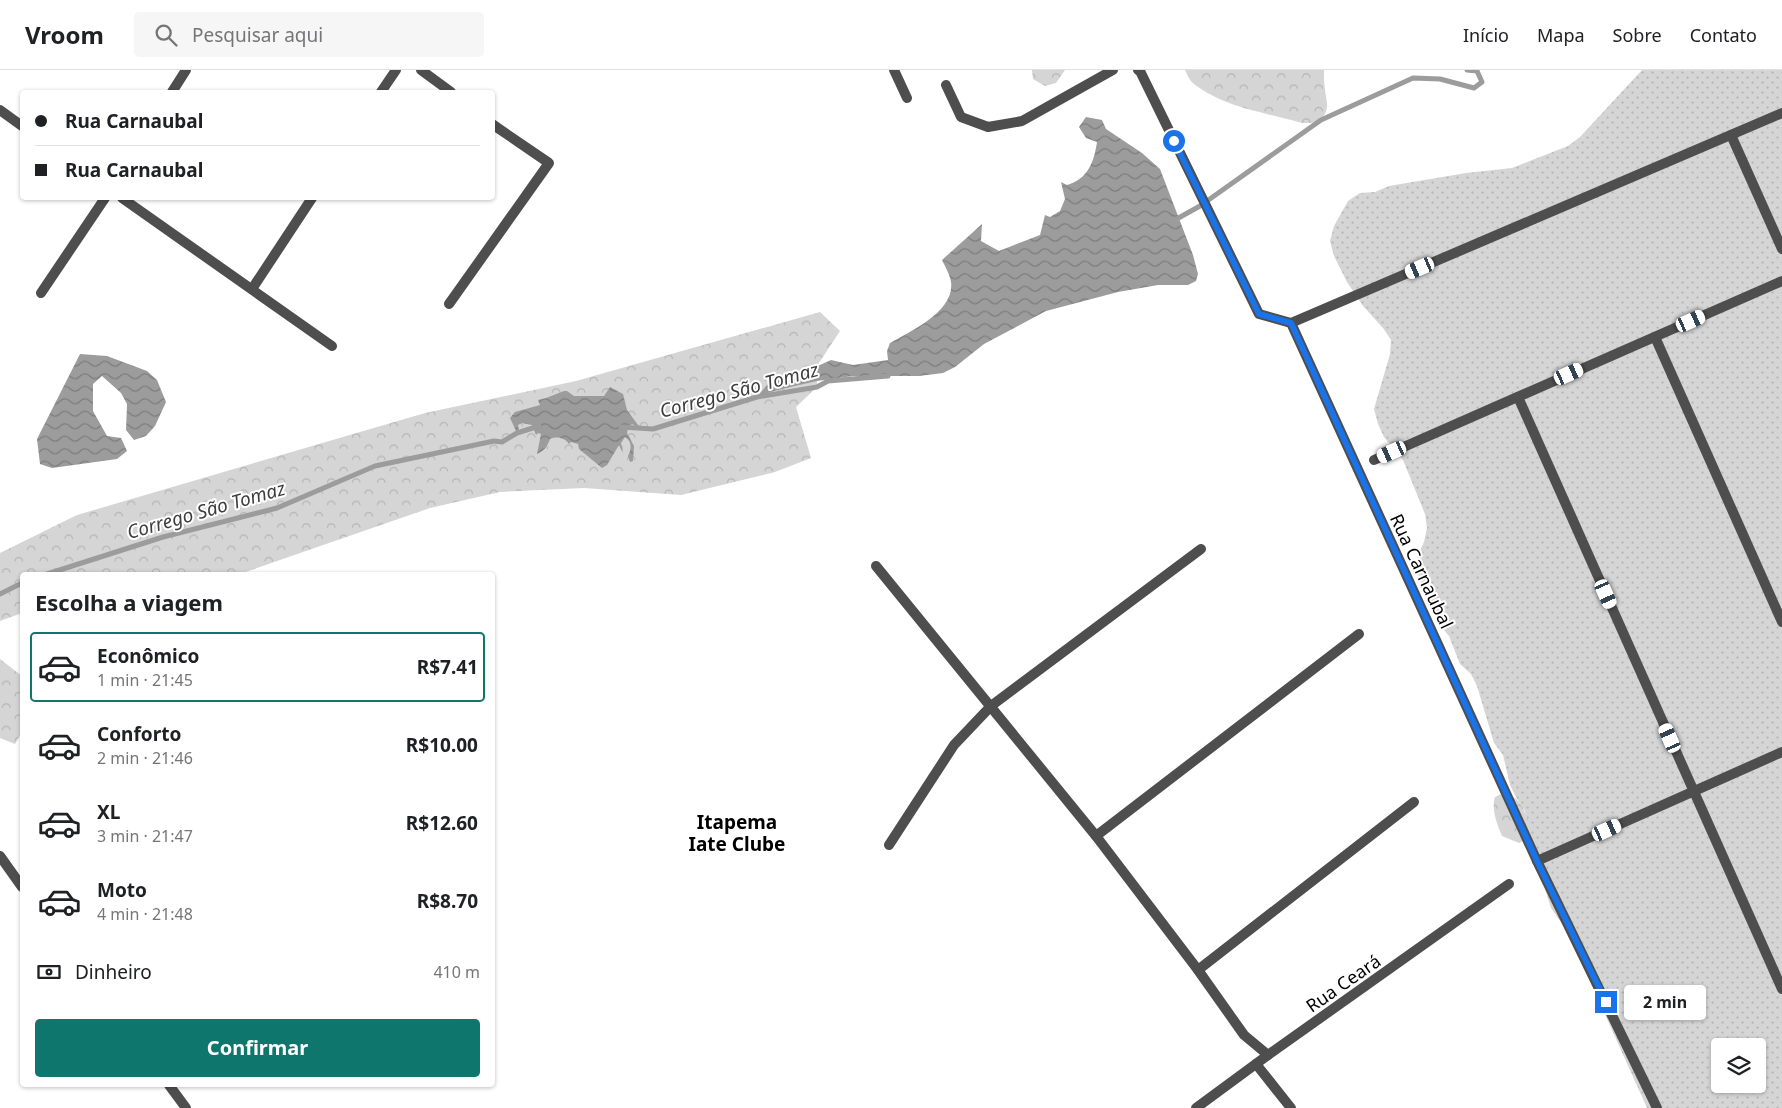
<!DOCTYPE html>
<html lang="pt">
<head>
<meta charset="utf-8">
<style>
  :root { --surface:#fff; --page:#f6f6f6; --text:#202124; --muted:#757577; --line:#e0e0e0; --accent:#0f766e }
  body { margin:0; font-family:"Noto Sans",sans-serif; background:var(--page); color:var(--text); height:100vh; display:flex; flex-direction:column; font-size:19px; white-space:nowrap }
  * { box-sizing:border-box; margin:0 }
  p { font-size:16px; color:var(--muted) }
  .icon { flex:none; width:28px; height:28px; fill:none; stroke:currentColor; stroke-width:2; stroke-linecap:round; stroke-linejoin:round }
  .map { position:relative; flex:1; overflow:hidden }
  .panel { position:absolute; left:20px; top:502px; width:475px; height:515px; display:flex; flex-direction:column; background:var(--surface); border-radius:5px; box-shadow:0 1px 4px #0004 }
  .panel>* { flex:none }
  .guide { position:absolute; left:20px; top:20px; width:475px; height:110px; border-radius:5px; box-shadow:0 1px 4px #0004; display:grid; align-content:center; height:110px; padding:0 15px; background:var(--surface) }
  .fabs { position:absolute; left:1711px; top:968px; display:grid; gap:10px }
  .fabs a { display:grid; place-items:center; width:55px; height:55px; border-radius:5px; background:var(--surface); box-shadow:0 1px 4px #0004; font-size:25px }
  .end { position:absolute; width:22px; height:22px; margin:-11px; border:6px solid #1a73e8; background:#fff; box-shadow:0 0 0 2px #fff }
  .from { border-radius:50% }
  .bubble { position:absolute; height:35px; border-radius:5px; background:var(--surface); box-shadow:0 1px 4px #0004; font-size:16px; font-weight:700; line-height:35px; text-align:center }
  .car { position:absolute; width:15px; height:30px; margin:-15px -8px; border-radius:6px; box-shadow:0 0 4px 1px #0007; background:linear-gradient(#fff 24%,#345 0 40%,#fff 0 76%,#345 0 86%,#fff 0) }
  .guide b { display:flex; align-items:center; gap:18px; height:48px; font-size:19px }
  .guide b+b { border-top:1px solid var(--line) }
  .guide i { width:12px; height:12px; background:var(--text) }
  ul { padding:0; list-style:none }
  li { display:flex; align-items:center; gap:15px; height:70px; margin:0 10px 8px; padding:0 5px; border:2px solid transparent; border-radius:5px }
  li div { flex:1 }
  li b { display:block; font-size:19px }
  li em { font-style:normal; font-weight:700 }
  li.selected { border-color:var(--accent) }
  li>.icon { width:45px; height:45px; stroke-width:1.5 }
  h2 { padding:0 15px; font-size:22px; line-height:60px }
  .pay { display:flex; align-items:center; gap:12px; height:55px; padding:0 15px; font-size:19px }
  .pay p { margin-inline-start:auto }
  .primary-button { display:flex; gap:10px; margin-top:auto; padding:10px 15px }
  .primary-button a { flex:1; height:58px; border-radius:5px; background:var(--accent); color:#fff; font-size:20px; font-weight:700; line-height:58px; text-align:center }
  header { display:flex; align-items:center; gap:30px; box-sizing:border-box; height:70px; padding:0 25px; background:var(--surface); border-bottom:1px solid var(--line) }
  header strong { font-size:24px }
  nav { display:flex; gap:28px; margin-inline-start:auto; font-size:18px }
  .search { width:350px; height:45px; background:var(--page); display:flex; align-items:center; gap:12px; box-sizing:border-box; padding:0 18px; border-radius:5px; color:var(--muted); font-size:19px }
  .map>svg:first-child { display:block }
  .grass { fill:url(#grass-dots); fill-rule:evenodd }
  .forest { fill:url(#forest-crowns) }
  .water { fill:url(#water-waves) }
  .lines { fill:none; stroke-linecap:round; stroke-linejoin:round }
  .stream { stroke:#9c9c9c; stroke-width:5 }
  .minor { stroke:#4e4e4e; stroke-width:10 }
  .route { stroke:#1a73e8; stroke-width:6 }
  .labels { text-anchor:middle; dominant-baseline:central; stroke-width:4; stroke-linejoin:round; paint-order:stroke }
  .street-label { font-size:18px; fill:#000; stroke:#fff }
  .water-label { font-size:19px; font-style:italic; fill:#3d3d3d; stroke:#fff }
  .neighbourhood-label { font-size:19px; font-weight:bold; fill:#000; stroke:#fff }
</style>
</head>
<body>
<header>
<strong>Vroom</strong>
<div class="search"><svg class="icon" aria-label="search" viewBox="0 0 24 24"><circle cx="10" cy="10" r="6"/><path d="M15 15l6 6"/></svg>Pesquisar aqui</div>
<nav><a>Início</a><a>Mapa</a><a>Sobre</a><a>Contato</a></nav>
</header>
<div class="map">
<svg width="1782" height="1038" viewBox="0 0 1782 1038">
  <defs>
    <pattern id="grass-dots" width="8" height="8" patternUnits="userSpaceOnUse" patternTransform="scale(1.25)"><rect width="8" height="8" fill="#d5d5d5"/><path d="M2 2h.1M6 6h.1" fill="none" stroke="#b5b5b5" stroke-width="1.8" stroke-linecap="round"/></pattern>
    <pattern id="forest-crowns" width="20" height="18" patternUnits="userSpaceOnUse" patternTransform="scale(1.25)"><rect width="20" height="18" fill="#d5d5d5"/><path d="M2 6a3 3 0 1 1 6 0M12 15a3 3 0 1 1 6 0" fill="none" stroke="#b5b5b5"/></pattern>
    <pattern id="water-waves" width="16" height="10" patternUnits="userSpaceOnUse" patternTransform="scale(1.25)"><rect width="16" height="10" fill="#9c9c9c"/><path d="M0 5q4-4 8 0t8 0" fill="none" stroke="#7d7d7d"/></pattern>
  </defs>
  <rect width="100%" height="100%" fill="#fff"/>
  <path class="grass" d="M 1642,0 L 1782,0 L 1782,1038 L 1647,1038 L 1568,862 L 1551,838 L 1534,783 L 1525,741 L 1517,729 L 1510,715 L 1503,685 L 1494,673 L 1477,616 L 1471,604 L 1460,594 L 1449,566 L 1439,554 L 1421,514 L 1417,500 L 1418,485 L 1424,472 L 1427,458 L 1425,444 L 1403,390 L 1384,367 L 1378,354 L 1374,339 L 1390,284 L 1391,270 L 1383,258 L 1363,236 L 1347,212 L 1334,186 L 1330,171 L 1334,156 L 1348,131 L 1360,123 L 1375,122 L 1389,116 L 1466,103 L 1512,98 L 1568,76 L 1580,67 ZM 1720,976 L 1758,976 L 1758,1014 L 1720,1014 Z"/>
  <g class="forest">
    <path d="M 1032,0 L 1065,0 L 1056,13 L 1045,16 L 1033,9 Z"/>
    <path d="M 1185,0 L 1324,0 C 1324,7 1324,14 1325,20 C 1327,35 1330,37 1321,50 L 1312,53 L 1302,53 C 1265,42 1224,38 1193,13 C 1189,10 1187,4 1185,0 Z"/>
    <path d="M 820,242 L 840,261 L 817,296 L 817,317 L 796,337 L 811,388 L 775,402 L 681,425 L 584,418 L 500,422 L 430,438 L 237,505 L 22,505 L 22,543 L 0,551 L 0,483 L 77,445 L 425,343 L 576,311 Z"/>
    <path d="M 0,589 L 22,606 L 22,662 L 15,674 L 0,668 Z"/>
    <path d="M 1505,722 C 1522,729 1527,744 1530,761 L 1525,770 L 1519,773 L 1502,766 C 1497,754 1491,739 1495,727 Z"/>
  </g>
  <g class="water">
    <path d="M 1086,47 L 1102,50 L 1106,59 L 1142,83 L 1160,99 L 1193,185 L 1198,204 L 1196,211 L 1188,215 L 1158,215 L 1118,222 L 1046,241 L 984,274 L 955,297 L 943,303 L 919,306 L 853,306 L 817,311 L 777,320 L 757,327 L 772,309 L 800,304 L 831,290 L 853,295 L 888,290 L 887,281 L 890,273 C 911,261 955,241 951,212 C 950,205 945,196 942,190 L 982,154 L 981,171 L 999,181 L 1040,165 L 1045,145 L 1050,147 L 1060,141 L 1065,129 L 1061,112 L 1067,115 C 1088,109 1094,92 1097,72 L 1086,68 L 1079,57 Z"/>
    <path d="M 80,284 L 107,286 L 147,301 L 157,310 L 166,332 L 155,356 L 146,366 L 134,370 L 126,360 L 127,334 L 121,323 L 102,306 L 93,314 L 93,341 L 107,366 L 121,368 L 127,381 L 117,389 L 52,398 L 40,394 L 37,369 Z"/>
    <path d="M 610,317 L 623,324 L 627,340 L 641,359 L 632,354 L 628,358 L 627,363 L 634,376 L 633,391 L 630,392 L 628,386 C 631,380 633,372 625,367 L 621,373 L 623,383 L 619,375 L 607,395 L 602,398 L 579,379 L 578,374 L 571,372 L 569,374 C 565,368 557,366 550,369 C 547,377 544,381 537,384 L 541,364 L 538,363 L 536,365 L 532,355 L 522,353 L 518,355 L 519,361 L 517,363 L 510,348 L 515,342 L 540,335 L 538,330 L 546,328 L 564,321 L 567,321 L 574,326 L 604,326 Z"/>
  </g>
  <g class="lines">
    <g class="stream">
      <path d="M 1173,151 L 1200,136 L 1321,50 L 1413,8 L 1440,9 L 1474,18 L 1482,12 L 1477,1 L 1467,0"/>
      <path d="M 621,357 L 653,359 L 757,327 L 817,317 L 828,311 L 888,306"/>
      <path d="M 44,505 L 163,467 L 277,438 L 375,396 L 494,371 L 502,372 L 517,363 L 539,356"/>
      <path d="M 0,524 L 22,513"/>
    </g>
    <g class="minor">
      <path d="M 421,0 L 451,22"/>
      <path d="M 894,0 L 907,28"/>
      <path d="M 1138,0 L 1140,1 L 1259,244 L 1291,253 L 1537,791 L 1657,1038"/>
      <path d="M 946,15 L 961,47 L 988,57 L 1022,51 L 1113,0"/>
      <path d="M 172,22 L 186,0"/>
      <path d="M 381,22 L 396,0"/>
      <path d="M 0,40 L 22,56"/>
      <path d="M 1731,65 L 1782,179"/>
      <path d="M 122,128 L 332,276"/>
      <path d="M 252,219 L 312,128"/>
      <path d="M 41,223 L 105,128"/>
      <path d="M 449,234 L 549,93 L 492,54"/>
      <path d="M 1291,253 L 1782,43"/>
      <path d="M 1655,267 L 1782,552"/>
      <path d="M 1518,327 L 1782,919"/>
      <path d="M 1374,390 L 1782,211"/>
      <path d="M 876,496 L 1096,766 L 1198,900 L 1244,965 L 1268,985"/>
      <path d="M 1096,766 L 1359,564"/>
      <path d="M 889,775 L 954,675 L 991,636 L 1201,479"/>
      <path d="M 0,786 L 22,817"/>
      <path d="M 1537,791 L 1782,682"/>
      <path d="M 1198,900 L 1414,732"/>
      <path d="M 1256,994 L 1291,1038"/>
      <path d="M 169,1015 L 186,1038"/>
      <path d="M 1196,1038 L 1268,985 L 1509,814"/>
    </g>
  </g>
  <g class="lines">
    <path class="route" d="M 1174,71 L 1259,244 L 1291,253 L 1537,791 L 1606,932"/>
  </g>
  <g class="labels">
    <g class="street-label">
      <text transform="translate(1422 501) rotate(65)">Rua Carnaubal</text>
      <text transform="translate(1343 913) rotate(-35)">Rua Ceará</text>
    </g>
    <g class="water-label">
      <text transform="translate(739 320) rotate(-15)">Corrego São Tomaz</text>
      <text transform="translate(206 440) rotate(-16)">Corrego São Tomaz</text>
    </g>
    <g class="neighbourhood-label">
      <text x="737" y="752">Itapema<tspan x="737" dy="22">Iate Clube</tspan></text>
    </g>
  </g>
</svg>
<div class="fabs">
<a><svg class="icon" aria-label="layers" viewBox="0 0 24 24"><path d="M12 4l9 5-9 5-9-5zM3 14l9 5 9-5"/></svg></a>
</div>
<i class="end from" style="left:1174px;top:71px"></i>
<i class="end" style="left:1606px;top:932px"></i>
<div class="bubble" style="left:1624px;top:915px;width:82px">2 min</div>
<i class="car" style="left:1420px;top:198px;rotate:247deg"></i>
<i class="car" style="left:1691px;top:251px;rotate:66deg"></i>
<i class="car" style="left:1569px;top:304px;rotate:66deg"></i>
<i class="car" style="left:1392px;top:382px;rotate:246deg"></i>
<i class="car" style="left:1606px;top:524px;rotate:156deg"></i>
<i class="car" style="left:1670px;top:668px;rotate:336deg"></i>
<i class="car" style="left:1607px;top:760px;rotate:66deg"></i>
<div class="guide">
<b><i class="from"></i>Rua Carnaubal</b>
<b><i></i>Rua Carnaubal</b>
</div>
<section class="panel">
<h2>Escolha a viagem</h2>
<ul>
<li class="selected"><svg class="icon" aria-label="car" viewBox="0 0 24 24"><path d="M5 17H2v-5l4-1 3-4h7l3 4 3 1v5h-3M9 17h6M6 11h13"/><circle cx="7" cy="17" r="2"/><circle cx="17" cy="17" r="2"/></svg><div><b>Econômico</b><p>1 min · 21:45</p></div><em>R$7.41</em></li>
<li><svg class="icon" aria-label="car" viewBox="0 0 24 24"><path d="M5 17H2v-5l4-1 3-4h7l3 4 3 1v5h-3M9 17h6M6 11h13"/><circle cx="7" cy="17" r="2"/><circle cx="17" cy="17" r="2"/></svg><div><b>Conforto</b><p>2 min · 21:46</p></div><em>R$10.00</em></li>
<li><svg class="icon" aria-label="car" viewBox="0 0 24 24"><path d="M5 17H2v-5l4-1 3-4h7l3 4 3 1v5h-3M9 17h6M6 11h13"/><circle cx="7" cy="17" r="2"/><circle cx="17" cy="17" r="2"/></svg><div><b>XL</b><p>3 min · 21:47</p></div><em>R$12.60</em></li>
<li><svg class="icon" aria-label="car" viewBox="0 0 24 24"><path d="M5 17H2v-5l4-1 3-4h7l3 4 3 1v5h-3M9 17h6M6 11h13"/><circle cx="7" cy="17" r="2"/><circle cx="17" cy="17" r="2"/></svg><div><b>Moto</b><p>4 min · 21:48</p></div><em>R$8.70</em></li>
</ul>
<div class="pay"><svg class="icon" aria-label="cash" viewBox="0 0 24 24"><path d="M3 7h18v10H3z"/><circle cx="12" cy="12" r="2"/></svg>Dinheiro<p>410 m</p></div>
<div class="primary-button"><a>Confirmar</a></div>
</section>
</div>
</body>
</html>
